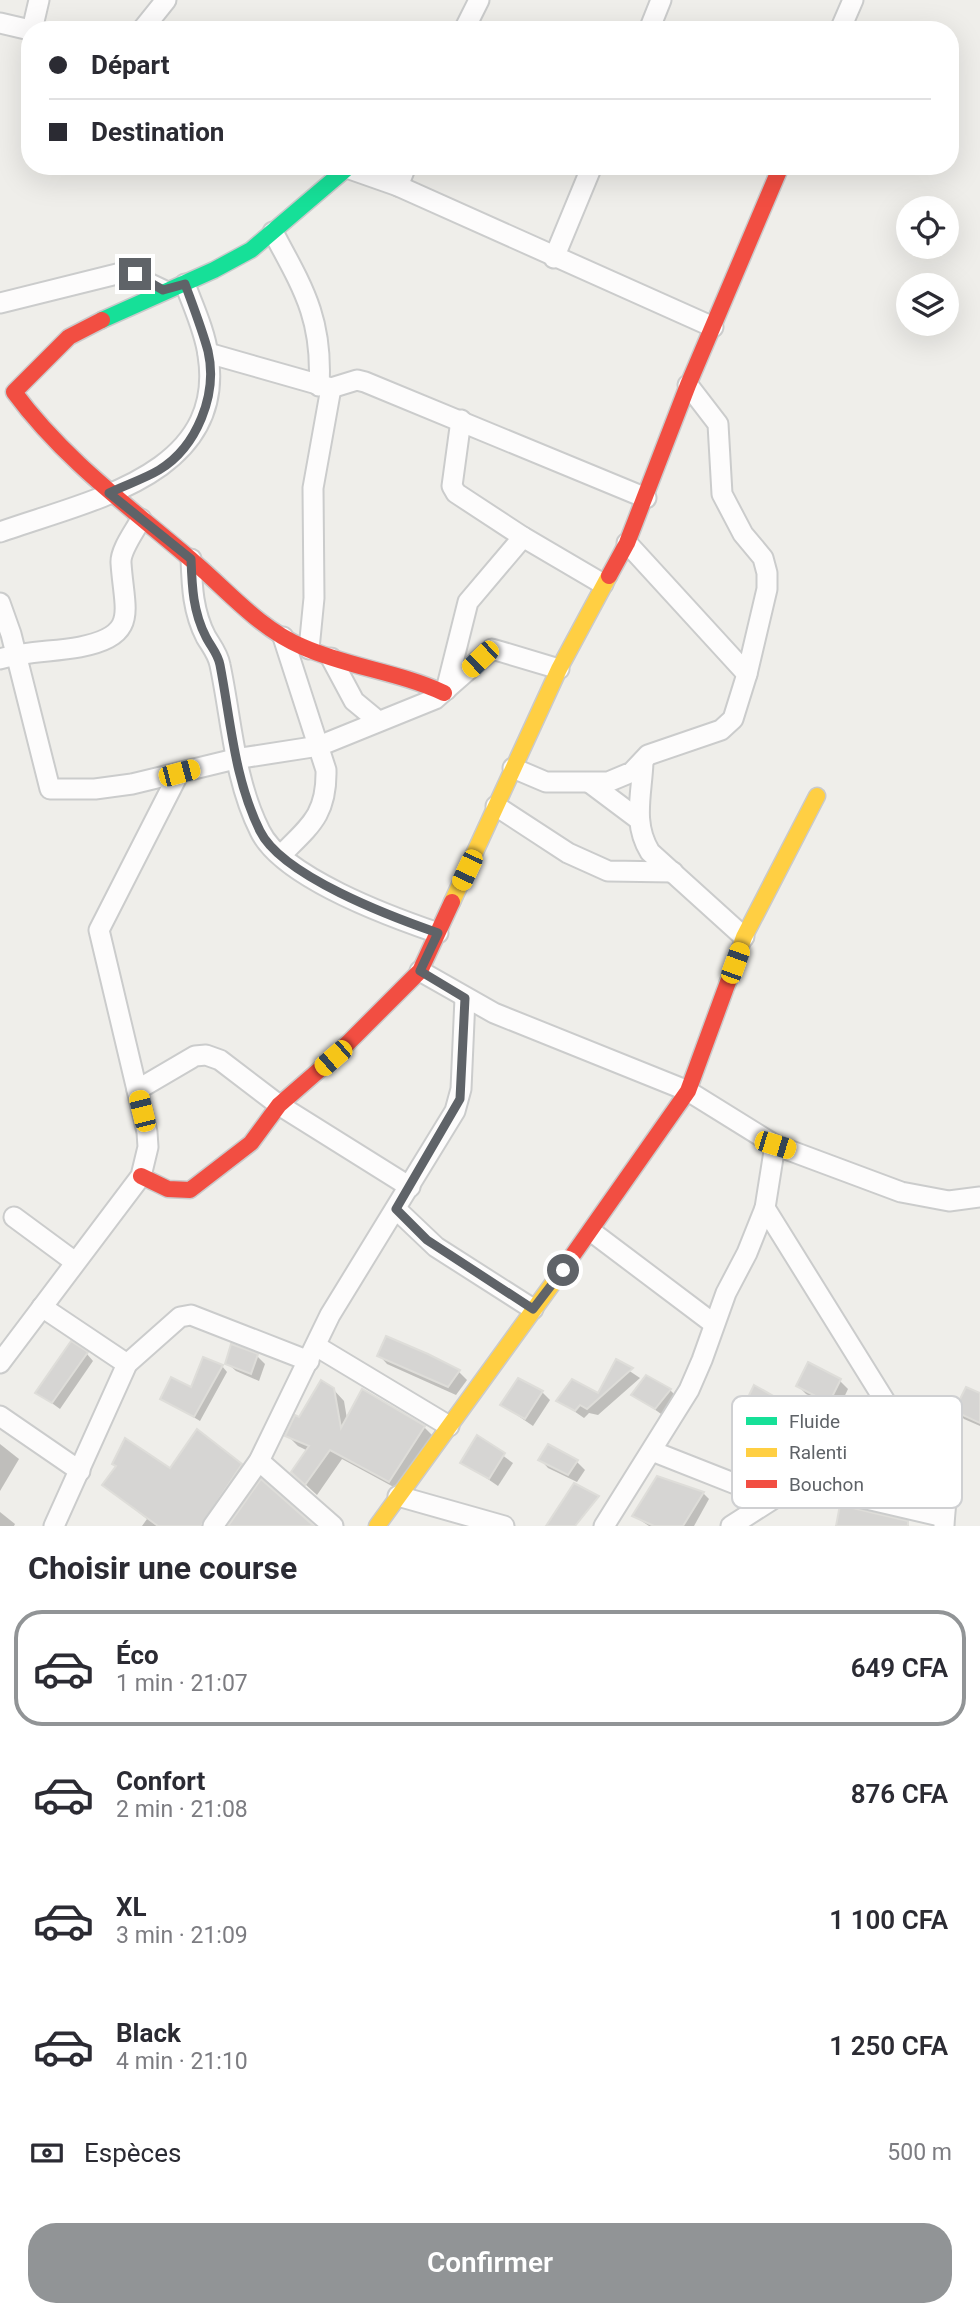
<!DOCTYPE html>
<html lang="fr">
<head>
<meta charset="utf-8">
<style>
  :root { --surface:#fff; --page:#f7f7f7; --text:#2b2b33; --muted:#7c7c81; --line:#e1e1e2; --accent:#919496 }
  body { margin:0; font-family:Roboto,sans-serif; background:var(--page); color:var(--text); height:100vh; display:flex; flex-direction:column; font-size:26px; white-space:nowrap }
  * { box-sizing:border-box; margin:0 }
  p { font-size:23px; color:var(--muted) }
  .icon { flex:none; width:38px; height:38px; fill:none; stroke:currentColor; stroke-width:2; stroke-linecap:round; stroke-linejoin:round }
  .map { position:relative; height:1526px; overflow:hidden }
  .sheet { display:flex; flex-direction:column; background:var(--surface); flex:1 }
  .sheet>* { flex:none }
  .hud { position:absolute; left:21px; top:21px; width:938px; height:154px; border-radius:28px; box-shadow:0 7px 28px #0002; display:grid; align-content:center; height:154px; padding:0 28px; background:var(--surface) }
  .controls { position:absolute; left:896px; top:196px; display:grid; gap:14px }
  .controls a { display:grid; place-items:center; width:63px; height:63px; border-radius:50%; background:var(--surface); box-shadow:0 7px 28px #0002; font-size:35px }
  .end { position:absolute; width:32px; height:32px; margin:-16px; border:9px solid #5f6368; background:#fff; box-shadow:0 0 0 4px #fff }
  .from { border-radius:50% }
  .car { position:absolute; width:21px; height:42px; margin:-21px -10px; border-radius:9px; box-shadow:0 0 5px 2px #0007; background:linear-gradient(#f5c518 24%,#345 0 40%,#f5c518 0 76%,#345 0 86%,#f5c518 0) }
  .hud b { display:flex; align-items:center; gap:24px; height:66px; font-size:26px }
  .hud b+b { border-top:2px solid var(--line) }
  .hud i { width:18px; height:18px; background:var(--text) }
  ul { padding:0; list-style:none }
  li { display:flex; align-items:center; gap:21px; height:116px; margin:0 14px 10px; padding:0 14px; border:4px solid transparent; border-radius:28px }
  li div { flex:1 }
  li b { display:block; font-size:26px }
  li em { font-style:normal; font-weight:600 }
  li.current { border-color:var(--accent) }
  li>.icon { width:63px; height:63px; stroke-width:1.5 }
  h2 { padding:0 28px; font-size:32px; line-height:84px }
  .pay { display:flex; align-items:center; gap:18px; height:77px; padding:0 28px; font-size:26px }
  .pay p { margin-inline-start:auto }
  .button { display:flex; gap:14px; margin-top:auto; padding:14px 28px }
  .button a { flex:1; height:80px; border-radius:28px; background:var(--accent); color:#fff; font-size:28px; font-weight:600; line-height:80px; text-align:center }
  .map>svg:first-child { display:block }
  .shadow { fill:#0003 }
  .building { fill:#d6d5d3; stroke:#deddd9; stroke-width:2 }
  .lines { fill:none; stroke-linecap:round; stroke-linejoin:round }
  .street-casing { stroke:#cbcccc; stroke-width:23 }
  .fast-casing { stroke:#cacacb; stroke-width:19 }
  .slow-casing { stroke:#cacacb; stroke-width:19 }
  .jam-casing { stroke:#cacacb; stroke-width:19 }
  .street { stroke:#fdfcfc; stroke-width:19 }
  .fast { stroke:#16e098; stroke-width:16 }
  .slow { stroke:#ffcf43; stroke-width:16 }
  .jam { stroke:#f24e42; stroke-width:16 }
  .route { stroke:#5f6368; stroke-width:9 }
  .key { fill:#fff; stroke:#cfd0d2; stroke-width:2 }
  .key-label { font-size:19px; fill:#5f6368 }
</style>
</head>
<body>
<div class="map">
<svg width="980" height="1526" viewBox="0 0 980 1526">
  <rect width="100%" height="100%" fill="#efeeea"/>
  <g class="shadow">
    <path d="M 387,1338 L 459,1372 L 467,1380 L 456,1395 L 387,1364 L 379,1355 Z"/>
    <path d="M 87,1354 L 93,1361 L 60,1409 L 38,1393 Z"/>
    <path d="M 257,1356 L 265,1364 L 259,1381 L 236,1371 L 227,1363 Z"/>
    <path d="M 616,1362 L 640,1378 L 598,1415 L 589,1413 L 584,1418 L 558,1400 L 598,1396 Z"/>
    <path d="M 809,1365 L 840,1381 L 848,1389 L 838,1410 L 806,1394 L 798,1386 Z"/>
    <path d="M 222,1366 L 227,1372 L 200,1421 L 162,1398 L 191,1390 Z"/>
    <path d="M 333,1389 L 344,1401 L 347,1419 L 424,1427 L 435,1438 L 401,1491 L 342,1459 L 317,1495 L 304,1483 L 308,1451 L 298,1446 L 287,1435 Z"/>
    <path d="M 670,1390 L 678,1398 L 664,1416 L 634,1395 Z"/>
    <path d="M 542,1392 L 550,1400 L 533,1426 L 502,1405 Z"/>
    <path d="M 980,1395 L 980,1426 L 964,1419 L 956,1411 Z"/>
    <path d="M 477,1437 L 513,1463 L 498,1486 L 463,1462 Z"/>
    <path d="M 0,1444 L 19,1459 L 0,1491 Z"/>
    <path d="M 548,1446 L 577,1462 L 585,1470 L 577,1482 L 548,1468 L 540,1459 Z"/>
    <path d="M 241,1465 L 251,1476 L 216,1526 L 142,1526 L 147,1519 L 104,1485 L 170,1471 Z"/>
    <path d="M 703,1493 L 709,1499 L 694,1526 L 649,1526 L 634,1516 Z"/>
    <path d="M 0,1512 L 15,1524 L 14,1526 L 0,1526 Z"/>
  </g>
  <g class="building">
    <path d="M 386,1336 L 428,1354 L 460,1370 L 448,1387 L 377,1356 Z"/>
    <path d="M 71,1341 L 88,1352 L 52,1403 L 35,1393 Z"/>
    <path d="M 231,1344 L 258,1354 L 251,1374 L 225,1364 Z"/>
    <path d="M 203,1357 L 223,1365 L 194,1417 L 160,1399 L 171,1377 L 191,1387 Z"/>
    <path d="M 616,1359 L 633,1368 L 587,1409 L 580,1405 L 575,1411 L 556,1401 L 572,1379 L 598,1393 Z"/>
    <path d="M 808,1362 L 841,1379 L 829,1403 L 796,1386 Z"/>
    <path d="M 646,1375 L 671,1389 L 655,1409 L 631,1395 Z"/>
    <path d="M 518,1378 L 543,1391 L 525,1419 L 500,1405 Z"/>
    <path d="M 321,1380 L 334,1388 L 341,1428 L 362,1389 L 425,1426 L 389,1482 L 330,1450 L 305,1485 L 291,1472 L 309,1446 L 285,1436 L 295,1415 L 299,1417 Z"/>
    <path d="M 754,1385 L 777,1398 L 755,1430 L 737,1420 Z"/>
    <path d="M 966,1387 L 980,1393 L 980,1423 L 954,1411 Z"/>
    <path d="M 197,1429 L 242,1464 L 201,1526 L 158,1526 L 102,1485 L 116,1466 L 112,1464 L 125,1438 L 170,1468 Z"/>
    <path d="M 477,1435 L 505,1453 L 489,1479 L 460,1463 Z"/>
    <path d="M 548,1444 L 578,1460 L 568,1475 L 538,1460 Z"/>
    <path d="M 657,1476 L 704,1492 L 683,1526 L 654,1526 L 632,1516 Z"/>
    <path d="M 261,1479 L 262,1480 L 314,1526 L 228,1526 Z"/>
    <path d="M 574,1483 L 599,1496 L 575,1526 L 546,1526 Z"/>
    <path d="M 840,1505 L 908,1521 L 908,1526 L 836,1526 Z"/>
  </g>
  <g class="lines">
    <g class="street-casing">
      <g id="street">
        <path d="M 0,23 L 30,30"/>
        <path d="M 32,30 L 39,0"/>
        <path d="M 142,30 L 166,0"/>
        <path d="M 464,30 L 479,0"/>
        <path d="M 649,30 L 661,0"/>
        <path d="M 840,30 L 853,0"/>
        <path d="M 341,166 L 398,186 L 713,327"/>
        <path d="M 398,186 L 406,166"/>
        <path d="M 273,232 C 303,288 323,319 319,386"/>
        <path d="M 554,258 L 592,166"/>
        <path d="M 0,303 L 125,272 L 163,290"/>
        <path d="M 208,353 L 331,388 L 313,488 L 314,598 L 309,649"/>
        <path d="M 331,388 L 357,380 L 365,382 L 646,498"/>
        <path d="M 461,420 L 452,486 L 456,493 L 523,537"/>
        <path d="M 0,532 C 86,501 227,476 208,355 C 205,331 193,306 185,284"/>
        <path d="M 627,543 L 747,674"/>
        <path d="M 191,559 C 192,587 193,612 206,637 C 212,647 218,654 220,665 C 232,722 234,779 260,831 C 282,877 391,917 438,933"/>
        <path d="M 0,603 L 11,634 L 50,789 L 95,789 L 132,784 L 235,759 L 319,746 L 435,699 L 492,649 L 559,669"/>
        <path d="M 331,658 L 354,701 L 377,720"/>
        <path d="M 0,659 C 26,651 53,652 80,647 C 140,635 124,611 121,563 C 120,550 135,531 141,519"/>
        <path d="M 446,690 L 468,602 L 523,537 L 603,584"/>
        <path d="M 643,762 C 642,793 632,823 650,852 L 744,937"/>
        <path d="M 513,768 L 546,782 L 608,782 L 632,772 L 648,755 L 721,730 L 733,719 L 747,674 L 767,589 L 767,573 L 763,558 L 743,534 L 722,494 L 718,424 L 688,385"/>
        <path d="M 590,783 L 638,819"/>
        <path d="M 496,806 L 568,853 L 608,871 L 673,872"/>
        <path d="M 281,855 C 311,825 327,814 326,770 L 283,637"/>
        <path d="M 420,971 L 494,1013 L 688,1091 L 775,1145 L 765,1208 L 888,1406 C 899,1419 917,1419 931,1430 C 956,1448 945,1499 944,1526"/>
        <path d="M 137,1090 L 195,1056 L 206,1055 L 220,1060 L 279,1105 L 410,1187"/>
        <path d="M 775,1145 L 901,1192 L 949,1201 L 980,1197"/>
        <path d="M 396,1209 L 436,1247 L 533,1309"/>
        <path d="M 14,1217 L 75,1262"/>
        <path d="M 592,1232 L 714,1324"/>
        <path d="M 42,1307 L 127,1364"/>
        <path d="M 316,1346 L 449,1426"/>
        <path d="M 0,1363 L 141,1176 L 148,1147 L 147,1132 L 99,930 L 179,773"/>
        <path d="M 0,1416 L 80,1471"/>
        <path d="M 652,1451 L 771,1498"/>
        <path d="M 259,1461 L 333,1526"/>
        <path d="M 798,1483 L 944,1517"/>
        <path d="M 398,1496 L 504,1526"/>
        <path d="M 54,1526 L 127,1364 L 180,1317 L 191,1315 L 309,1361"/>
        <path d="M 213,1526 L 259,1461 L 330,1315 L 455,1111 L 461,1089 L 465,998"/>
        <path d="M 604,1526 L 689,1390 L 702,1360 L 726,1293 L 747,1253 L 765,1208"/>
        <path d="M 731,1526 L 798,1483 L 888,1406"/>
      </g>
    </g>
    <g class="fast-casing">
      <path id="fast" d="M 102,320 L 214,270 L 251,250 L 346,169"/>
    </g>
    <g class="slow-casing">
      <g id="slow">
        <path d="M 452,902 L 559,669 L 609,576"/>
        <path d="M 728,982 L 744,937 L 817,796"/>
        <path d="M 377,1526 L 556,1279"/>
      </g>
    </g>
    <g class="jam-casing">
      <g id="jam">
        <path d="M 102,320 L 69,337 L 14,392 C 64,460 131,508 195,563 C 229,592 260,629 303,647 C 348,667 399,672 444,693"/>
        <path d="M 609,576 L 627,543 L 688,385 L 781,166"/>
        <path d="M 141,1176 L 168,1189 L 190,1190 L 251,1143 L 279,1105 L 333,1058 L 420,971 L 452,902"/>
        <path d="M 556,1279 L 688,1091 L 728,982"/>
      </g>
    </g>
    <use href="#street" class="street"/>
    <use href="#fast" class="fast"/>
    <use href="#slow" class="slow"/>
    <use href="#jam" class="jam"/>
  </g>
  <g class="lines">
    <path class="route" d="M 135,274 L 163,290 L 185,284 C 193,306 202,329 208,351 C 218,394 197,447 159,470 C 144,479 125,485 109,493 L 191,559 C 192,587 193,612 206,637 C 211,647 218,654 220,665 C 231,722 234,778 260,831 C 282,876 392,917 438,933 L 420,971 L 465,998 L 460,1099 L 396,1209 L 427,1240 L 533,1309 L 563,1270"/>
  </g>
  <rect x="732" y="1396" width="230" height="112" rx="10" class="key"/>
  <rect x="746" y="1417" width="31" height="8" fill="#16e098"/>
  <rect x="746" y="1448" width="31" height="9" fill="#ffcf43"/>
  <rect x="746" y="1480" width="31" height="8" fill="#f24e42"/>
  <g class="key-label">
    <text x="789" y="1428">Fluide</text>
    <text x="789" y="1459">Ralenti</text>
    <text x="789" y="1491">Bouchon</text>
  </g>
</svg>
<div class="controls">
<a><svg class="icon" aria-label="locate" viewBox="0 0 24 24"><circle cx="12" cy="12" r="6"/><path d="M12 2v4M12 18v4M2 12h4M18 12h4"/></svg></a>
<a><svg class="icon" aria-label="layers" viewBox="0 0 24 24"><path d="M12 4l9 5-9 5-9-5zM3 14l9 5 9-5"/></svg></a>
</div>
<i class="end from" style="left:563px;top:1270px"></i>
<i class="end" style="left:135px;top:274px"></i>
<i class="car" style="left:480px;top:659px;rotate:226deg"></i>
<i class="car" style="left:179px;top:773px;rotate:75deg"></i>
<i class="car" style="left:467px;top:870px;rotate:205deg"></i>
<i class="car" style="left:735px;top:963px;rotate:20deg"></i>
<i class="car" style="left:333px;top:1058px;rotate:229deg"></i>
<i class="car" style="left:142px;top:1111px;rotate:346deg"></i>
<i class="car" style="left:775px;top:1145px;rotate:107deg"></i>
<div class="hud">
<b><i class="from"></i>Départ</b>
<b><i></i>Destination</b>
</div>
</div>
<section class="sheet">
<h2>Choisir une course</h2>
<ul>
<li class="current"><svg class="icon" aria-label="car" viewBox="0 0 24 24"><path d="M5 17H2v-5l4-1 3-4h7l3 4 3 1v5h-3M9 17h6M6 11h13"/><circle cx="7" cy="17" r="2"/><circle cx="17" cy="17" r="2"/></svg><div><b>Éco</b><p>1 min · 21:07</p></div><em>649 CFA</em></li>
<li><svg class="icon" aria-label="car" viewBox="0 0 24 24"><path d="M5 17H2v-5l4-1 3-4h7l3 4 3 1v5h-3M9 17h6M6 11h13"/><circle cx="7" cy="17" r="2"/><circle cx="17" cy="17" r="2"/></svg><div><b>Confort</b><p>2 min · 21:08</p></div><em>876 CFA</em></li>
<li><svg class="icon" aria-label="car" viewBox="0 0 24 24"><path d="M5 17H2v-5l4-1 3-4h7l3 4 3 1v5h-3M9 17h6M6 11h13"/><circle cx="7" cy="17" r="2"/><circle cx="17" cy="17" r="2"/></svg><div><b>XL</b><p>3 min · 21:09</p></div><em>1 100 CFA</em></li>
<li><svg class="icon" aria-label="car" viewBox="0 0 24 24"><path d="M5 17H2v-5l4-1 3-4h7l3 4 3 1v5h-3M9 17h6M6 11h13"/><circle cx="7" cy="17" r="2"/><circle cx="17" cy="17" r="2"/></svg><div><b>Black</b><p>4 min · 21:10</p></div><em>1 250 CFA</em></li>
</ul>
<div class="pay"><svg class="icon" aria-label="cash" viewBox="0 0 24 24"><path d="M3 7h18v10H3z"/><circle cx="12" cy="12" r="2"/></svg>Espèces<p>500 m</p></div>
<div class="button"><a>Confirmer</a></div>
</section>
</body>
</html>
